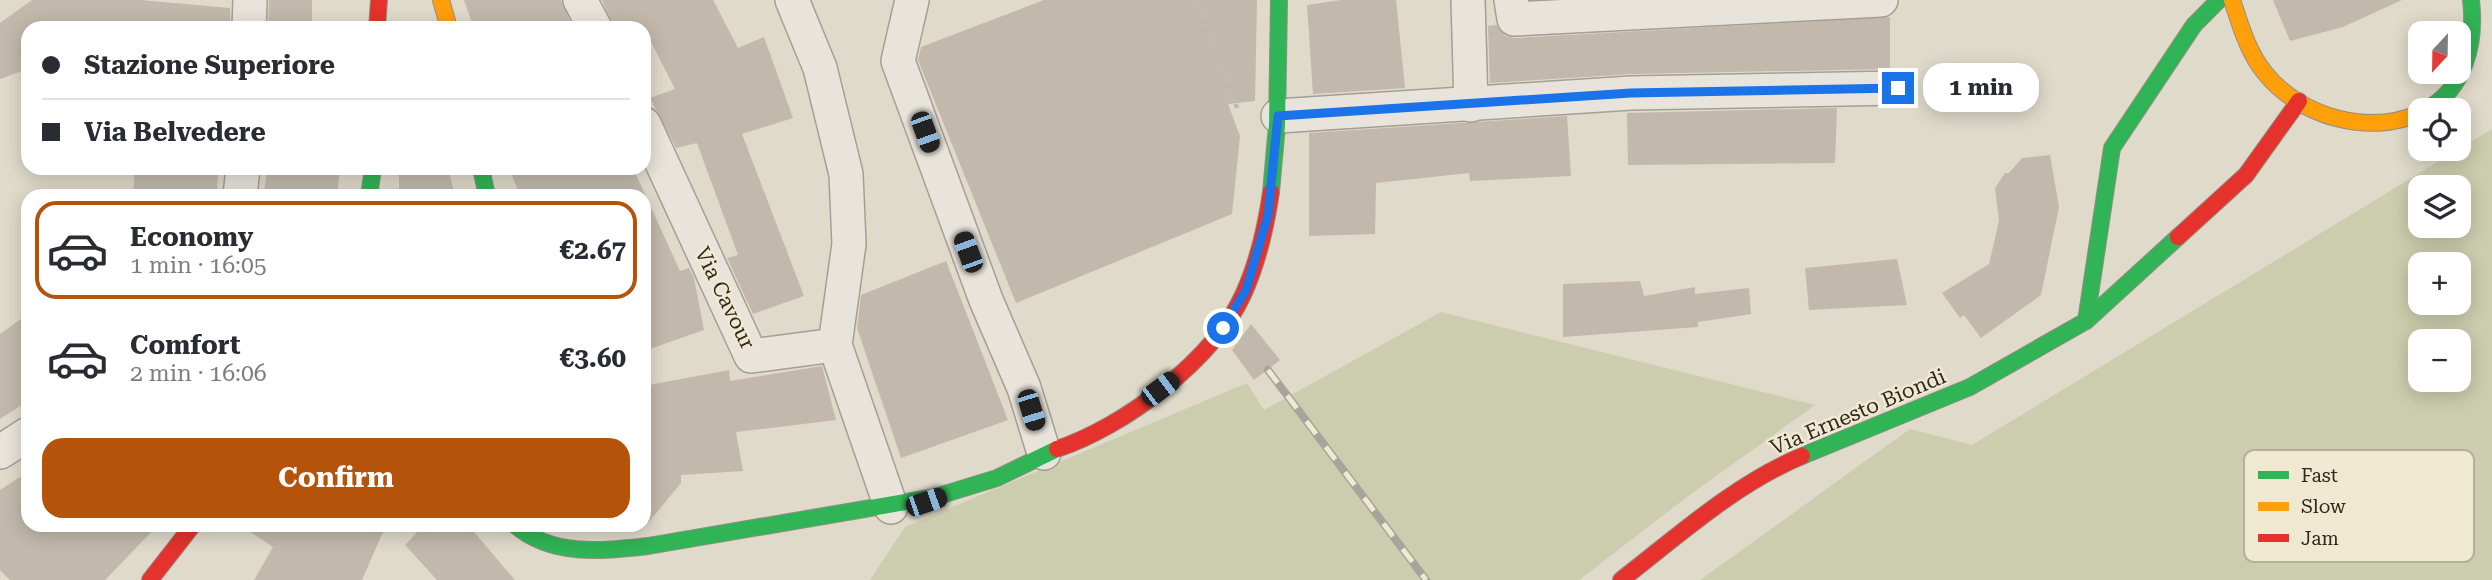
<!DOCTYPE html>
<html lang="en">
<head>
<meta charset="utf-8">
<style>
  :root { --surface:#fff; --page:#f7f7f7; --text:#2b2b33; --muted:#7c7c81; --line:#e1e1e2; --accent:#b45309 }
  body { margin:0; font-family:"Roboto Serif",serif; background:var(--page); color:var(--text); height:100vh; display:flex; flex-direction:column; font-size:26px; white-space:nowrap }
  * { box-sizing:border-box; margin:0 }
  p { font-size:23px; color:var(--muted) }
  .icon { flex:none; width:38px; height:38px; fill:none; stroke:currentColor; stroke-width:2; stroke-linecap:round; stroke-linejoin:round }
  .map { position:relative; flex:1; overflow:hidden }
  .sheet { position:absolute; left:21px; top:189px; width:630px; height:343px; display:flex; flex-direction:column; background:var(--surface); border-radius:21px; box-shadow:0 4px 18px #0003 }
  .sheet>* { flex:none }
  .hud { position:absolute; left:21px; top:21px; width:630px; height:154px; border-radius:21px; box-shadow:0 4px 18px #0003; display:grid; align-content:center; height:154px; padding:0 21px; background:var(--surface) }
  .needle { width:46px; rotate:202deg }
  .fabs { position:absolute; left:2408px; top:21px; display:grid; gap:14px }
  .fabs a { display:grid; place-items:center; width:63px; height:63px; border-radius:14px; background:var(--surface); box-shadow:0 4px 18px #0003; font-size:35px }
  .end { position:absolute; width:32px; height:32px; margin:-16px; border:9px solid #1a73e8; background:#fff; box-shadow:0 0 0 4px #fff }
  .from { border-radius:50% }
  .bubble { position:absolute; height:49px; border-radius:21px; background:var(--surface); box-shadow:0 4px 18px #0003; font-size:23px; font-weight:700; line-height:49px; text-align:center }
  .car { position:absolute; width:21px; height:42px; margin:-21px -10px; border-radius:9px; box-shadow:0 0 5px 2px #0007; background:linear-gradient(#222 24%,#8ab4d8 0 40%,#222 0 76%,#8ab4d8 0 86%,#222 0) }
  .hud b { display:flex; align-items:center; gap:24px; height:66px; font-size:26px }
  .hud b+b { border-top:2px solid var(--line) }
  .hud i { width:18px; height:18px; background:var(--text) }
  ul { padding:12px 0 0; list-style:none }
  li { display:flex; align-items:center; gap:21px; height:98px; margin:0 14px 10px; padding:0 7px; border:4px solid transparent; border-radius:21px }
  li div { flex:1 }
  li b { display:block; font-size:26px }
  li em { font-style:normal; font-weight:700 }
  li.current { border-color:var(--accent) }
  li>.icon { width:63px; height:63px; stroke-width:1.5 }
  .primary-button { display:flex; gap:14px; margin-top:auto; padding:14px 21px }
  .primary-button a { flex:1; height:80px; border-radius:21px; background:var(--accent); color:#fff; font-size:28px; font-weight:700; line-height:80px; text-align:center }
  .map>svg:first-child { display:block }
  .green { fill:#cccdae; fill-rule:evenodd }
  .building { fill:#c2b9ac }
  .lines { fill:none; stroke-linecap:round; stroke-linejoin:round }
  .street-casing { stroke:#a49f94; stroke-width:36 }
  .fast-casing { stroke:#938e84; stroke-width:18 }
  .slow-casing { stroke:#938e84; stroke-width:18 }
  .jam-casing { stroke:#938e84; stroke-width:18 }
  .path { stroke:#c0bbb3; stroke-width:4.5; stroke-dasharray:5 3.5; stroke-linecap:butt }
  .street { stroke:#e8e4db; stroke-width:33 }
  .fast { stroke:#30b455; stroke-width:16 }
  .slow { stroke:#ff9f0a; stroke-width:16 }
  .jam { stroke:#e5322d; stroke-width:16 }
  .rail-casing { stroke:#a7a49b; stroke-width:8 }
  .rail { stroke:#f0e9d1; stroke-width:5; stroke-dasharray:16; stroke-linecap:butt }
  .route { stroke:#1a73e8; stroke-width:9 }
  .labels { text-anchor:middle; dominant-baseline:central; stroke-width:5; stroke-linejoin:round; paint-order:stroke }
  .street-label { font-size:21px; fill:#30281e; stroke:#f0e9d1 }
  .key { fill:#f0e9d1; stroke:#b6af9b; stroke-width:2 }
  .key-label { font-size:19px; fill:#30281e }
</style>
</head>
<body>
<div class="map">
<svg width="2492" height="580" viewBox="0 0 2492 580">
  <rect width="100%" height="100%" fill="#dfdaca"/>
  <g class="green">
    <path d="M 2492,129 L 2492,580 L 1700,580 L 1910,429 L 1972,445 ZM 2420,187 L 2459,187 L 2459,226 L 2420,226 ZM 2420,264 L 2459,264 L 2459,303 L 2420,303 ZM 2420,341 L 2459,341 L 2459,380 L 2420,380 Z"/>
    <path d="M 1441,312 L 1815,405 L 1687,497 L 1579,580 L 870,580 L 905,527 L 1247,383 L 1264,410 Z"/>
  </g>
  <g class="building">
    <path d="M 32,0 L 140,0 L 230,8 L 230,28 L 28,28 L 28,69 L 0,79 L 0,23 Z"/>
    <path d="M 269,0 L 312,0 L 312,28 L 268,28 Z"/>
    <path d="M 464,0 L 561,0 L 573,28 L 474,28 Z"/>
    <path d="M 602,0 L 713,0 L 738,48 L 764,37 L 793,118 L 742,134 L 804,296 L 753,314 L 727,258 L 738,255 L 697,143 L 676,148 L 650,98 L 675,89 L 644,28 L 614,28 Z"/>
    <path d="M 1044,0 L 1257,0 L 1255,101 L 1228,104 L 1240,136 L 1232,214 L 1016,303 L 918,60 L 921,47 Z"/>
    <path d="M 1341,0 L 1396,0 L 1405,88 L 1313,94 L 1307,5 Z"/>
    <path d="M 2273,0 L 2402,0 L 2343,27 L 2290,41 Z"/>
    <path d="M 1890,17 L 1890,69 L 1631,74 L 1490,83 L 1488,26 L 1496,25 L 1505,36 L 1515,38 Z"/>
    <path d="M 1837,108 L 1835,163 L 1628,165 L 1627,113 Z"/>
    <path d="M 1567,116 L 1571,176 L 1470,181 L 1469,173 L 1376,183 L 1375,234 L 1309,236 L 1309,133 Z"/>
    <path d="M 2050,155 L 2059,207 L 2041,295 L 1981,338 L 1964,315 L 1960,318 L 1942,293 L 1989,264 L 1999,221 L 1995,188 L 2005,173 L 2009,173 L 2022,158 Z"/>
    <path d="M 135,168 L 218,168 L 217,196 L 133,196 Z"/>
    <path d="M 268,168 L 340,168 L 337,196 L 263,196 Z"/>
    <path d="M 399,168 L 448,168 L 455,196 L 399,196 Z"/>
    <path d="M 509,168 L 633,168 L 680,271 L 689,268 L 694,278 L 704,330 L 644,351 L 644,196 L 520,196 Z"/>
    <path d="M 1897,259 L 1907,305 L 1809,310 L 1805,268 Z"/>
    <path d="M 946,261 L 1008,420 L 901,458 L 857,328 L 861,295 Z"/>
    <path d="M 1640,281 L 1644,296 L 1695,287 L 1695,294 L 1749,288 L 1751,314 L 1698,322 L 1698,327 L 1563,337 L 1563,284 Z"/>
    <path d="M 28,314 L 28,401 L 0,419 L 0,334 Z"/>
    <path d="M 1251,324 L 1280,360 L 1254,380 L 1232,350 Z"/>
    <path d="M 822,366 L 836,420 L 736,432 L 743,471 L 681,475 L 681,483 L 648,523 L 644,524 L 644,386 L 729,370 L 730,381 Z"/>
    <path d="M 28,472 L 28,525 L 158,525 L 105,580 L 10,580 L 0,570 L 0,490 Z"/>
    <path d="M 240,525 L 386,525 L 362,580 L 254,580 L 273,547 Z"/>
    <path d="M 424,525 L 468,525 L 515,580 L 437,580 L 405,545 Z"/>
  </g>
  <g class="lines">
    <g class="street-casing">
      <g id="street">
        <path d="M 580,0 L 595,28"/>
        <path d="M 792,0 L 820,68 L 846,174 L 849,244 L 835,345 L 891,507"/>
        <path d="M 912,0 L 898,61 L 986,300 L 1024,388 L 1044,453"/>
        <path d="M 1468,0 L 1471,105"/>
        <path d="M 1511,0 L 1514,19 L 1881,0"/>
        <path d="M 249,28 L 250,0"/>
        <path d="M 1278,116 L 1631,93 L 1898,88"/>
        <path d="M 644,124 L 751,356 L 835,345"/>
        <path d="M 240,196 L 243,168"/>
        <path d="M 0,452 L 28,434"/>
      </g>
    </g>
    <g class="fast-casing">
      <g id="fast">
        <path d="M 2425,110 C 2465,90 2476,42 2471,0"/>
        <path d="M 481,168 L 487,196"/>
        <path d="M 1271,192 L 1277,125 L 1279,0"/>
        <path d="M 369,196 L 373,168"/>
        <path d="M 2086,321 L 2112,148 L 2194,25 L 2219,0"/>
        <path d="M 1802,456 L 1970,387 L 2086,321 L 2178,237"/>
        <path d="M 515,525 C 552,557 602,551 648,546 L 935,497 L 997,478 L 1057,449"/>
      </g>
    </g>
    <g class="slow-casing">
      <g id="slow">
        <path d="M 441,0 L 449,28"/>
        <path d="M 2232,0 C 2240,24 2248,53 2265,73 C 2300,117 2369,136 2420,113"/>
      </g>
    </g>
    <g class="jam-casing">
      <g id="jam">
        <path d="M 377,28 L 379,0"/>
        <path d="M 2178,237 L 2246,175 L 2299,101"/>
        <path d="M 1057,449 C 1124,427 1213,360 1243,295 C 1258,262 1266,227 1271,192"/>
        <path d="M 150,580 L 193,525"/>
        <path d="M 1621,580 C 1678,536 1735,484 1802,456"/>
      </g>
    </g>
    <path class="path" d="M 1198,0 L 1237,108"/>
    <use href="#street" class="street"/>
    <use href="#fast" class="fast"/>
    <use href="#slow" class="slow"/>
    <use href="#jam" class="jam"/>
    <g class="rail-casing">
      <path id="rail" d="M 1268,370 L 1426,580"/>
    </g>
    <use href="#rail" class="rail"/>
  </g>
  <g class="lines">
    <path class="route" d="M 1223,328 L 1246,290 L 1268,215 L 1278,116 L 1631,93 L 1898,88"/>
  </g>
  <g class="labels">
    <g class="street-label">
      <text transform="translate(725 298) rotate(64)">Via Cavour</text>
      <text transform="translate(1858 412) rotate(-23)">Via Ernesto Biondi</text>
    </g>
  </g>
  <rect x="2244" y="450" width="230" height="112" rx="10" class="key"/>
  <rect x="2258" y="471" width="31" height="8" fill="#30b455"/>
  <rect x="2258" y="502" width="31" height="9" fill="#ff9f0a"/>
  <rect x="2258" y="534" width="31" height="8" fill="#e5322d"/>
  <g class="key-label">
    <text x="2301" y="482">Fast</text>
    <text x="2301" y="513">Slow</text>
    <text x="2301" y="545">Jam</text>
  </g>
</svg>
<div class="fabs">
<a><svg class="needle" viewBox="-14 -14 28 28"><path d="M0-13l5 13h-10z" fill="#e53935"/><path d="M0 13l5-13h-10z" fill="#7c7c81"/></svg></a>
<a><svg class="icon" aria-label="locate" viewBox="0 0 24 24"><circle cx="12" cy="12" r="6"/><path d="M12 2v4M12 18v4M2 12h4M18 12h4"/></svg></a>
<a><svg class="icon" aria-label="layers" viewBox="0 0 24 24"><path d="M12 4l9 5-9 5-9-5zM3 14l9 5 9-5"/></svg></a>
<a>+</a>
<a>−</a>
</div>
<i class="end from" style="left:1223px;top:328px"></i>
<i class="end" style="left:1898px;top:88px"></i>
<div class="bubble" style="left:1923px;top:63px;width:116px">1 min</div>
<i class="car" style="left:925px;top:132px;rotate:160deg"></i>
<i class="car" style="left:968px;top:252px;rotate:340deg"></i>
<i class="car" style="left:1160px;top:389px;rotate:53deg"></i>
<i class="car" style="left:1031px;top:410px;rotate:163deg"></i>
<i class="car" style="left:926px;top:502px;rotate:71deg"></i>
<div class="hud">
<b><i class="from"></i>Stazione Superiore</b>
<b><i></i>Via Belvedere</b>
</div>
<section class="sheet">
<ul>
<li class="current"><svg class="icon" aria-label="car" viewBox="0 0 24 24"><path d="M5 17H2v-5l4-1 3-4h7l3 4 3 1v5h-3M9 17h6M6 11h13"/><circle cx="7" cy="17" r="2"/><circle cx="17" cy="17" r="2"/></svg><div><b>Economy</b><p>1 min · 16:05</p></div><em>€2.67</em></li>
<li><svg class="icon" aria-label="car" viewBox="0 0 24 24"><path d="M5 17H2v-5l4-1 3-4h7l3 4 3 1v5h-3M9 17h6M6 11h13"/><circle cx="7" cy="17" r="2"/><circle cx="17" cy="17" r="2"/></svg><div><b>Comfort</b><p>2 min · 16:06</p></div><em>€3.60</em></li>
</ul>
<div class="primary-button"><a>Confirm</a></div>
</section>
</div>
</body>
</html>
